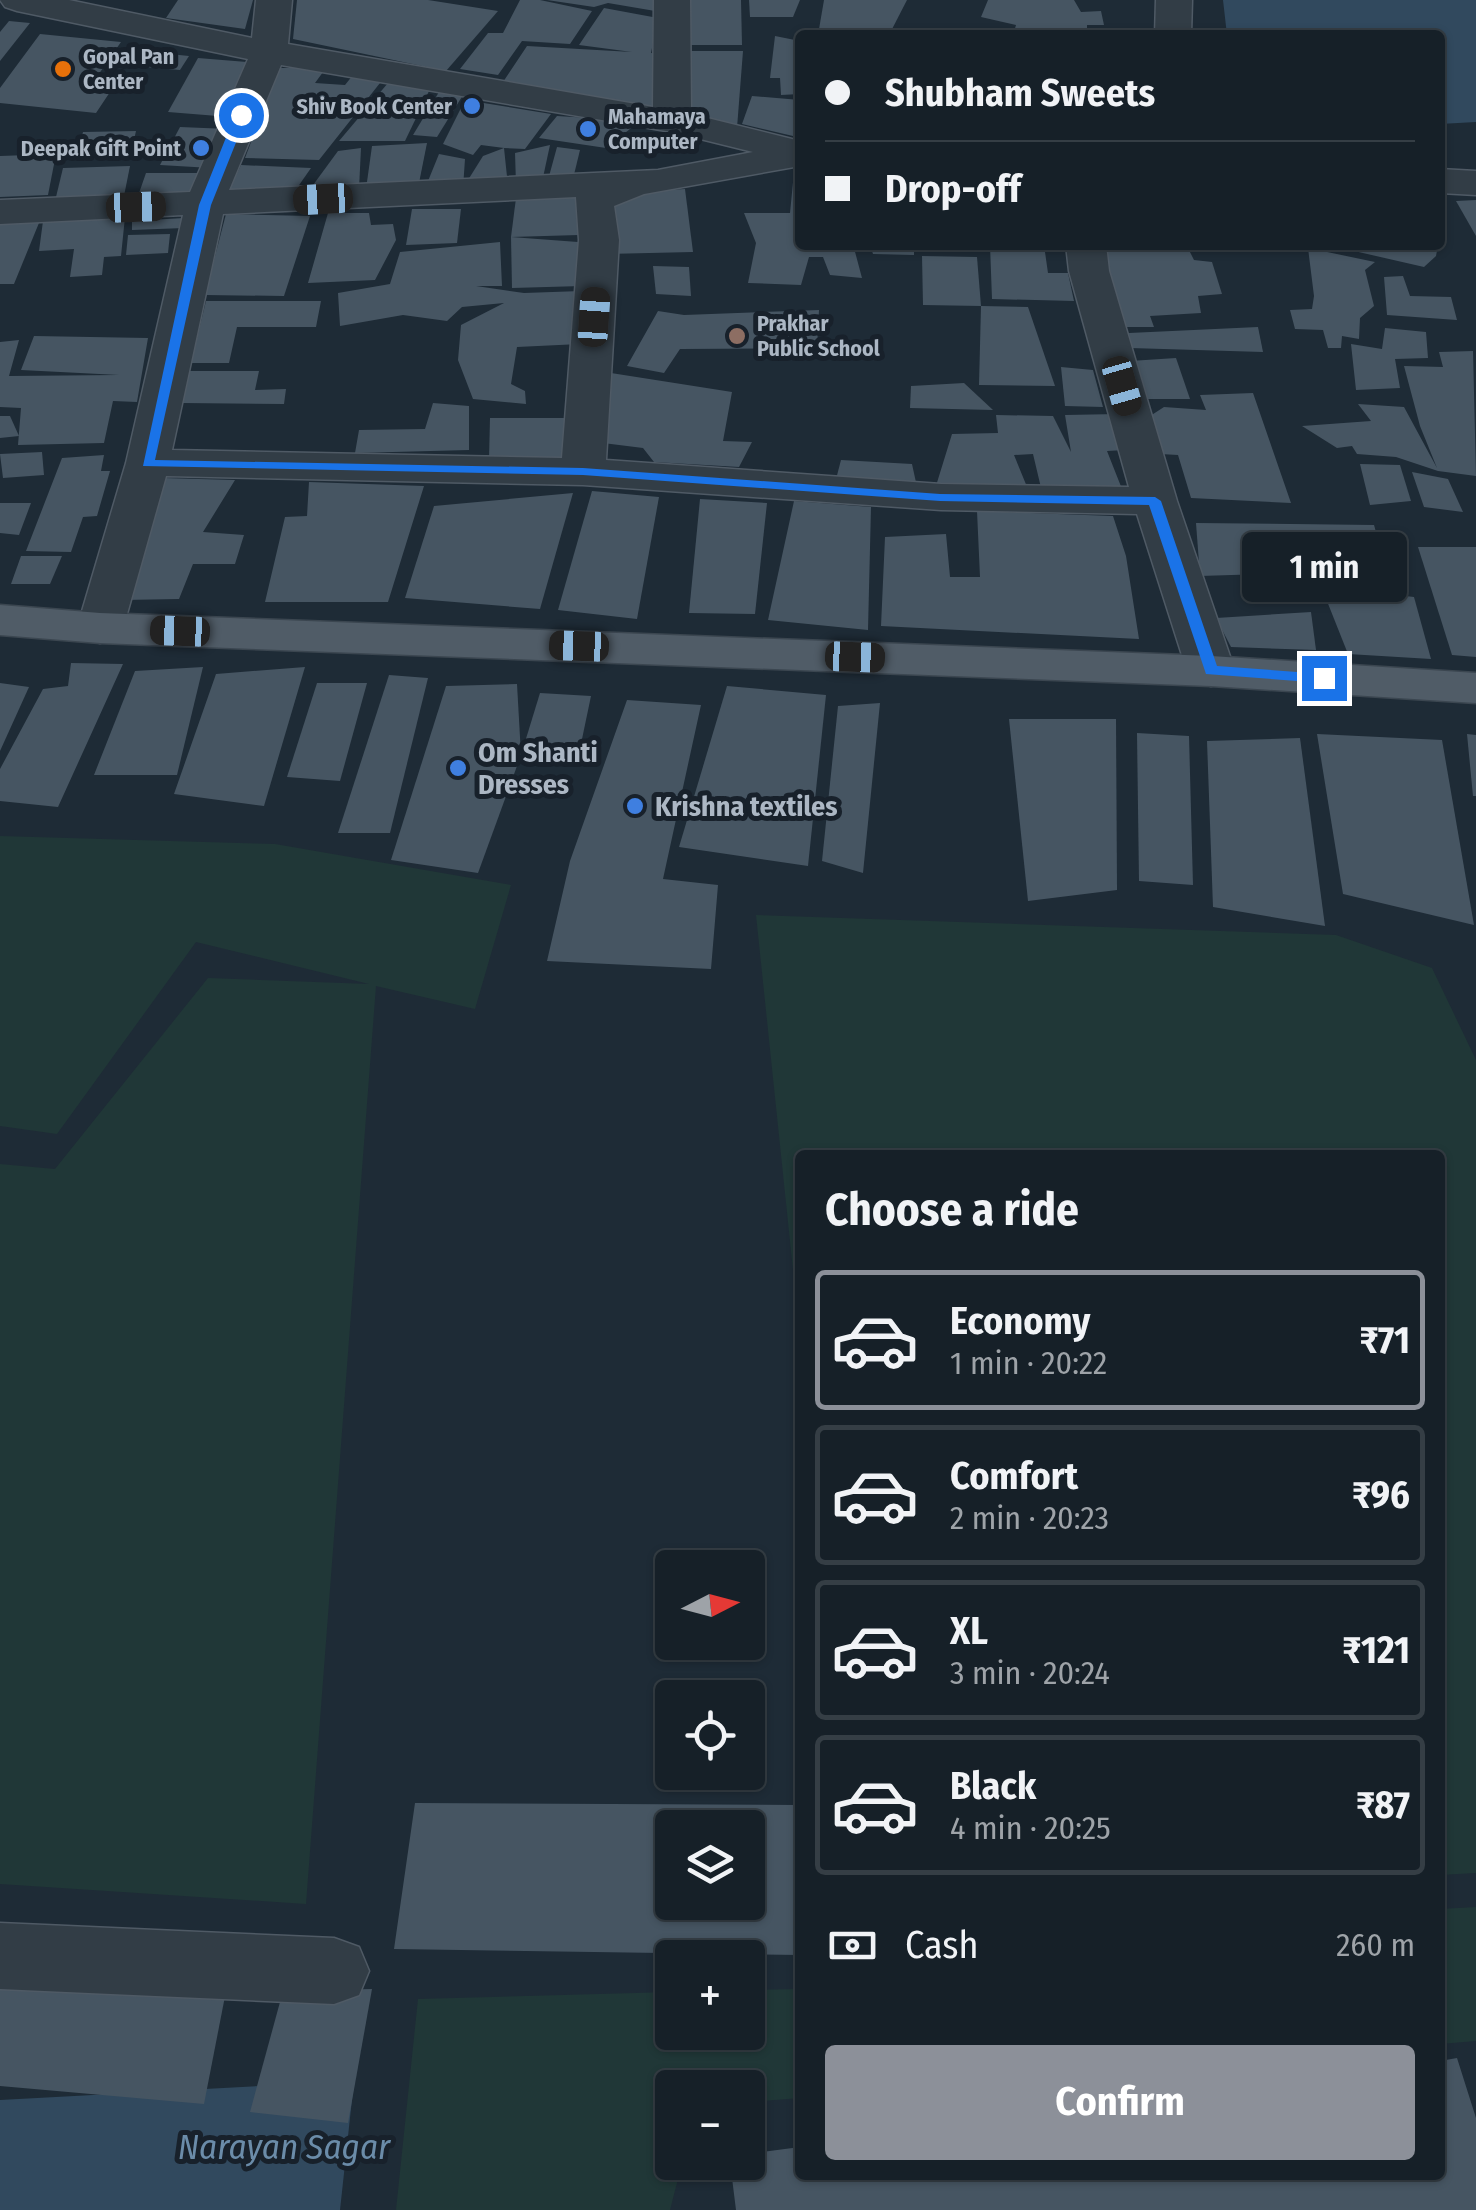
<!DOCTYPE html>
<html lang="en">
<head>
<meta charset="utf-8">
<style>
  :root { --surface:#162028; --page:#232d34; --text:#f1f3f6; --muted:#9ea3a8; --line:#353e45; --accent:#8c9099 }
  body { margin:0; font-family:"Fira Sans Condensed",sans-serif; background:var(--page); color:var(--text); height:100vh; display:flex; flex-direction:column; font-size:38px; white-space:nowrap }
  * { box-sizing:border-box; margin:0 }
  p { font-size:32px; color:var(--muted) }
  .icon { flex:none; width:55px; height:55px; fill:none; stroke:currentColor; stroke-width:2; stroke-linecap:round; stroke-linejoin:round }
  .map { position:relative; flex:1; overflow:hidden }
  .details { position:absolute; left:795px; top:1150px; width:650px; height:1030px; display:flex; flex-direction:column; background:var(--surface); border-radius:10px; box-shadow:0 2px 8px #0004,0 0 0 2px var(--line) }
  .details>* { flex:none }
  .hud { position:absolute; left:795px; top:30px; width:650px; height:220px; border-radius:10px; box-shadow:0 2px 8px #0004,0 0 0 2px var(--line); display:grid; align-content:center; height:220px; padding:0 30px; background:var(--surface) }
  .needle { width:65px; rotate:84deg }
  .buttons { position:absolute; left:655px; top:1550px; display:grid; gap:20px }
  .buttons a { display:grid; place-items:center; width:110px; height:110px; border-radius:10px; background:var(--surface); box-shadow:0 2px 8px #0004,0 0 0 2px var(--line); font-size:50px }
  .end { position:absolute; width:45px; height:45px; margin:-22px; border:12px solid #1a73e8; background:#fff; box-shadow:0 0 0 5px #fff }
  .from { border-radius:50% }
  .bubble { position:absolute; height:70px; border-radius:10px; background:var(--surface); box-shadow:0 2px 8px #0004,0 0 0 2px var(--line); font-size:32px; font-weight:700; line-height:70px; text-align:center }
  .car { position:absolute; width:30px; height:60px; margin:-30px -15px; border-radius:12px; box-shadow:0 0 8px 2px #0007; background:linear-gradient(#222 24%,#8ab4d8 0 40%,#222 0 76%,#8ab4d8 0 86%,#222 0) }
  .hud b { display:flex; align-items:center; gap:35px; height:95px; font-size:38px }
  .hud b+b { border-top:2px solid var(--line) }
  .hud i { width:25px; height:25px; background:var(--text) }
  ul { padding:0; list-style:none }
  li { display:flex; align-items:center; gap:30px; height:140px; margin:0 20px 15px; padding:0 10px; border:5px solid var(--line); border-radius:10px }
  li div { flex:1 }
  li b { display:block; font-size:38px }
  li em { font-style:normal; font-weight:700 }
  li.current { border-color:var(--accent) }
  li>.icon { width:90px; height:90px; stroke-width:1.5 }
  h2 { padding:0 30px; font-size:45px; line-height:120px }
  .pay { display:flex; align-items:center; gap:25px; height:110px; padding:0 30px; font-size:38px }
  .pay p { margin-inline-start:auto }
  .button { display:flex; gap:20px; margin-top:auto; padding:20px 30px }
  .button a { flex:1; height:115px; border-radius:10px; background:var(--accent); color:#fff; font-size:40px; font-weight:700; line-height:115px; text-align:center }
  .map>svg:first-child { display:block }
  .green { fill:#203737 }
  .water { fill:#31495e }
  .building { fill:#465562; fill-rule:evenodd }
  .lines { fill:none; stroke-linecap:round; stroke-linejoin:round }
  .minor-casing { stroke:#4f5a65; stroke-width:3 }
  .major-casing { stroke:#3b4650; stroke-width:3 }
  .minor { fill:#323d46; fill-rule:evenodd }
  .major { fill:#505c67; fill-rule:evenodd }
  .route { fill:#1a73e8 }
  .food-dot { fill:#e8710a; stroke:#18212b; stroke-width:4 }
  .shop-dot { fill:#3f7fe0; stroke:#18212b; stroke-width:4 }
  .education-dot { fill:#8d6e63; stroke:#18212b; stroke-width:4 }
  .labels { text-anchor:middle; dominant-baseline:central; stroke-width:10; stroke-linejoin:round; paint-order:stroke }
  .far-poi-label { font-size:22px; font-weight:bold; fill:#acb7c4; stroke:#18212b; text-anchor:start }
  .poi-label { font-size:28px; font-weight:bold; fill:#acb7c4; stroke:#18212b; text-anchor:start }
  .near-water-label { font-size:35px; font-style:italic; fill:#6b8ca9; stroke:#18212b }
</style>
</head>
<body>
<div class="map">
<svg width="1476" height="2210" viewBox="0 0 1476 2210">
  <rect width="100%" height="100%" fill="#1e2b36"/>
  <g class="green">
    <path d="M 0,836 L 275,844 L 511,885 L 475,1009 L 376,986 L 306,1904 L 0,1884 L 0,1164 L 55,1169 L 208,978 L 369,984 L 196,942 L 57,1134 L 0,1126 Z"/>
    <path d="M 756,915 L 1336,935 L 1432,968 L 1476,1060 L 1476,1873 L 1440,1875 L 1440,1155 L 800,1155 L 800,1337 Z"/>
    <path d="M 1476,1907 L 1476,2041 L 1440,2044 L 1440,1909 Z"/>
    <path d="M 800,1989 L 800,2098 L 748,2102 L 748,2088 L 672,2088 L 672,2162 L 682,2163 L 670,2210 L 396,2210 L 418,1999 L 672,1992 L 672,2032 L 748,2032 L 748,1990 Z"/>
  </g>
  <g class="water">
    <path d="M 1223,0 L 1476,0 L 1476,122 L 1440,124 L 1440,35 L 1227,35 Z"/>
    <path d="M 354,2081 L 340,2210 L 0,2210 L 0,2100 Z"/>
  </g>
  <g class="building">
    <path d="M 178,0 L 253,0 L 245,29 L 166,18 Z"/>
    <path d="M 297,0 L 428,0 L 498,11 L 446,71 L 293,39 Z"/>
    <path d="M 520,0 L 540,0 L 592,11 L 570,44 L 522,41 L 498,75 L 460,69 L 488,33 L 503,33 Z"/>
    <path d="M 547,0 L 662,0 L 661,12 L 608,3 L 594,7 Z"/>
    <path d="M 682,0 L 741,0 L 742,45 L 686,45 Z"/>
    <path d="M 749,0 L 800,0 L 793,17 L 750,17 Z"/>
    <path d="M 824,0 L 907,0 L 889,35 L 818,35 Z"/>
    <path d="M 988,0 L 1074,0 L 1081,12 L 1101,11 L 1104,25 L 1087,25 L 1087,35 L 1013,35 L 1016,25 L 981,17 Z"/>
    <path d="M 604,8 L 658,18 L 651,53 L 661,54 L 660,107 L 613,103 L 503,82 L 527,46 L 632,52 L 579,45 Z"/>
    <path d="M 9,21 L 30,23 L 0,61 L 0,32 Z"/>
    <path d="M 40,34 L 121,42 L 94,81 L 116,83 L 96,113 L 0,103 L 0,88 Z"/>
    <path d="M 775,36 L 800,41 L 800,94 L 781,95 L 780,78 L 770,78 Z"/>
    <path d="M 131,50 L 189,56 L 180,70 L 121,65 Z"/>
    <path d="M 683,51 L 743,51 L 737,128 L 682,115 Z"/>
    <path d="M 198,58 L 258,63 L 230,117 L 168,112 Z"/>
    <path d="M 279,68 L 326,68 L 315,83 L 345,85 L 353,75 L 380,83 L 319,160 L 245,158 Z"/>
    <path d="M 388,83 L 429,91 L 405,141 L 339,141 Z"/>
    <path d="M 439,92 L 463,95 L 437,137 L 413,135 Z"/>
    <path d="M 752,96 L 800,100 L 800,126 L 793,136 L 742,124 Z"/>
    <path d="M 465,100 L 551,114 L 525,149 L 504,148 L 508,186 L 463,188 L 426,186 L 439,154 L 465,159 L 463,188 L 483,156 L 504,148 L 481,145 L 473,155 L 443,144 Z"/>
    <path d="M 557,116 L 640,121 L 606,148 L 539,138 Z"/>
    <path d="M 180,127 L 228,129 L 211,168 L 160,165 Z"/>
    <path d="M 136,131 L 130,158 L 76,159 L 83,132 Z"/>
    <path d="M 427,143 L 418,188 L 366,189 L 372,146 Z"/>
    <path d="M 550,145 L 542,182 L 516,184 L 515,153 Z"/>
    <path d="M 557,147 L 580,150 L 571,187 L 548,180 Z"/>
    <path d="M 361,148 L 359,189 L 305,196 L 338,151 Z"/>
    <path d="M 56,154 L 48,195 L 0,197 L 0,156 Z"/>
    <path d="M 795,162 L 800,163 L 800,245 L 854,248 L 862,278 L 830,275 L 823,257 L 809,257 L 801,285 L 748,283 L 756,243 L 744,213 L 790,213 Z"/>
    <path d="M 241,165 L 311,168 L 288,201 L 225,198 Z"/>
    <path d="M 130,166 L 124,196 L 56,197 L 63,168 Z"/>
    <path d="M 146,173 L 206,173 L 199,197 L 138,196 Z"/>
    <path d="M 685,189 L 693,252 L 606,254 L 604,204 L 649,191 Z"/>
    <path d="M 581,196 L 579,235 L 511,237 L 516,198 Z"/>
    <path d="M 1476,200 L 1476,236 L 1456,201 Z"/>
    <path d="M 412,209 L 461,209 L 457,243 L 406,245 Z"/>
    <path d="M 328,213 L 369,213 L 371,225 L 393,224 L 396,240 L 375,280 L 308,283 Z"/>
    <path d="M 226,214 L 310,216 L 284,296 L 205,295 Z"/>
    <path d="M 125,217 L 121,256 L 104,257 L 102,275 L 70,277 L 74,249 L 39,251 L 43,221 Z"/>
    <path d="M 41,218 L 14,284 L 0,284 L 0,219 Z"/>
    <path d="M 184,218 L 184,228 L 132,230 L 132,221 Z"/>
    <path d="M 170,234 L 168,253 L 126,255 L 128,235 Z"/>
    <path d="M 511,237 L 578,242 L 582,286 L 512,288 Z"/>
    <path d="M 500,242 L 502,286 L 476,286 L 524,293 L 581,291 L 580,344 L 517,347 L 511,384 L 525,391 L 526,404 L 473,399 L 458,360 L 461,325 L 504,303 L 462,307 L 447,321 L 403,315 L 340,326 L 338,293 L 390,284 L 400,252 Z"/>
    <path d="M 870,245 L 914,245 L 914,255 L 873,254 Z"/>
    <path d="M 990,245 L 1044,245 L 1048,273 L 1068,273 L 1074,301 L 992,299 Z"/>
    <path d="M 1328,245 L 1438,245 L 1436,256 L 1424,267 Z"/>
    <path d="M 1187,246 L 1194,260 L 1212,262 L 1222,294 L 1198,296 L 1201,313 L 1150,316 L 1154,327 L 1117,327 L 1087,249 Z"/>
    <path d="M 1308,248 L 1375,262 L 1365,270 L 1374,306 L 1360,318 L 1359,339 L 1342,336 L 1341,348 L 1328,348 L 1323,330 L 1295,329 L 1290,310 L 1312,309 L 1314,296 Z"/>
    <path d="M 922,256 L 977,257 L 981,306 L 923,305 Z"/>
    <path d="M 653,266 L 689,267 L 691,296 L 656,294 Z"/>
    <path d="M 1403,276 L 1410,296 L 1451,297 L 1457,320 L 1387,315 L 1384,277 Z"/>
    <path d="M 206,301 L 321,301 L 316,327 L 237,327 L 229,363 L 191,363 Z"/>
    <path d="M 981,306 L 1028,307 L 1055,386 L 979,385 Z"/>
    <path d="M 819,310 L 817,348 L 680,349 L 664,373 L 627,366 L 658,311 L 684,315 Z"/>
    <path d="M 1258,327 L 1263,352 L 1130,348 L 1129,333 Z"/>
    <path d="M 1385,328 L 1426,332 L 1428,358 L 1395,359 L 1400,388 L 1356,390 L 1351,344 L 1382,349 Z"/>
    <path d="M 34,336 L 148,338 L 137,402 L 113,401 L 104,443 L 18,445 L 21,408 L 0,407 L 0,342 L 19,340 L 9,376 L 119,375 L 21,370 Z"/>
    <path d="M 1473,351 L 1476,476 L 1438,471 L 1396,457 L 1357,454 L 1352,446 L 1337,448 L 1302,426 L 1371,421 L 1358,404 L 1404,407 L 1437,468 L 1420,426 L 1404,366 L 1443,367 L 1439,352 Z"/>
    <path d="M 1176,358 L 1190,399 L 1140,399 L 1130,361 Z"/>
    <path d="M 1061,367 L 1093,370 L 1103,407 L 1065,406 Z"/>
    <path d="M 189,371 L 259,371 L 255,390 L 286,389 L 284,404 L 182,403 Z"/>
    <path d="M 611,373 L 732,392 L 723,441 L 752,442 L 739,467 L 654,462 L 643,448 L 603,443 Z"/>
    <path d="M 964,383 L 993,410 L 910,408 L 911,386 Z"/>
    <path d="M 1253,393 L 1291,503 L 1191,498 L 1178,455 L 1160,454 L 1147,418 L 1164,407 L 1206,410 L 1200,395 Z"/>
    <path d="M 433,403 L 469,406 L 469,450 L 355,453 L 359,430 L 425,429 Z"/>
    <path d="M 1118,414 L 1125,450 L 1107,451 L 1122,489 L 1042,492 L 1033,454 L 1014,455 L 1032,499 L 935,489 L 952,434 L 998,433 L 996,415 L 1053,416 L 1071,452 L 1065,415 Z"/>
    <path d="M 0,416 L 10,416 L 19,436 L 0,438 Z"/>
    <path d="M 490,418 L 574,418 L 569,464 L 489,460 Z"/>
    <path d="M 42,452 L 44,475 L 3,478 L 0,454 Z"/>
    <path d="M 104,455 L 101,471 L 110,471 L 97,516 L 83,517 L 71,552 L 26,551 L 62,458 Z"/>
    <path d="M 841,460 L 912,464 L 917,487 L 835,483 Z"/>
    <path d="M 1360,464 L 1400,465 L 1411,501 L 1370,505 Z"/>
    <path d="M 1412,472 L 1448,479 L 1463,512 L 1424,507 Z"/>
    <path d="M 163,478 L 235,480 L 203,532 L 244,535 L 235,564 L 193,564 L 179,599 L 123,600 Z"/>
    <path d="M 309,482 L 424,486 L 388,602 L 265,602 L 285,517 L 307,516 Z"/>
    <path d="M 592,491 L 659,497 L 637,619 L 558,610 Z"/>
    <path d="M 573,493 L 540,609 L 405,598 L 434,506 Z"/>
    <path d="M 700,499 L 767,503 L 755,614 L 689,613 Z"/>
    <path d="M 794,501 L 871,507 L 868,630 L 768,620 Z"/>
    <path d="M 0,503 L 31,503 L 19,535 L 0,533 Z"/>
    <path d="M 977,511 L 1113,516 L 1126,556 L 1139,639 L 881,626 L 885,537 L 946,534 L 950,577 L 980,577 Z"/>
    <path d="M 1196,523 L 1374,525 L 1387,570 L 1200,576 Z"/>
    <path d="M 1418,547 L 1476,547 L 1476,657 L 1452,655 Z"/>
    <path d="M 21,556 L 62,556 L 50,584 L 11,584 Z"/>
    <path d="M 1321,586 L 1414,597 L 1431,659 L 1348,654 Z"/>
    <path d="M 1311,612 L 1316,650 L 1231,647 L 1216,618 Z"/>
    <path d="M 71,663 L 123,664 L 58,807 L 0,801 L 0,769 L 43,689 L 68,686 Z"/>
    <path d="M 203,667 L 177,775 L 94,775 L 135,671 Z"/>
    <path d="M 305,667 L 264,806 L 174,794 L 216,674 Z"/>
    <path d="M 389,675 L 428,678 L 390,833 L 338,833 Z"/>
    <path d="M 0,683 L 29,687 L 0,751 Z"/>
    <path d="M 317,683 L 367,683 L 340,781 L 287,777 Z"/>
    <path d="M 517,684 L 521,755 L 478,873 L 391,860 L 446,686 Z"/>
    <path d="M 727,686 L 826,695 L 808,866 L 679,847 Z"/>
    <path d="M 540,693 L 591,696 L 577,763 L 521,755 Z"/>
    <path d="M 627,700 L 701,705 L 663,879 L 718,885 L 711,969 L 547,961 L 570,861 Z"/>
    <path d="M 880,703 L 863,873 L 822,861 L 838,706 Z"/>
    <path d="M 1009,719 L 1116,719 L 1117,890 L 1028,901 Z"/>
    <path d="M 1137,733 L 1189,736 L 1193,885 L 1139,881 Z"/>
    <path d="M 1317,734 L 1442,740 L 1474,925 L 1343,894 Z"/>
    <path d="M 1467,734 L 1476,735 L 1476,796 L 1473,796 Z"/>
    <path d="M 1300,738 L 1325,926 L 1213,907 L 1207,741 Z"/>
    <path d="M 415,1803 L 798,1805 L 800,1955 L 394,1949 ZM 672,1828 L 748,1828 L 748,1902 L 672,1902 Z"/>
    <path d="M 227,1986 L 204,2104 L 0,2086 L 0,1987 Z"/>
    <path d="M 372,1989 L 348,2123 L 250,2112 L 283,1991 Z"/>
    <path d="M 1457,2058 L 1476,2118 L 1476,2210 L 736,2210 L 730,2162 L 748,2162 L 748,2154 L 800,2147 L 800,2175 L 1440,2175 L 1440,2061 Z"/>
  </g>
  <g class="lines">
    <g class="minor-casing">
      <g id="minor">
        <path d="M 0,0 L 69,0 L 252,38 L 256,0 L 292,0 L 288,44 L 653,107 L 654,0 L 690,0 L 691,114 L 800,141 L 800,166 L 644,194 L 614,206 L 619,240 L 606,460 L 941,484 L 1129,487 L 1069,271 L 1066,245 L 1106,245 L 1109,271 L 1177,501 L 1235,671 L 1228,682 L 1211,686 L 1194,682 L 1187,671 L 1137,514 L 941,510 L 583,485 L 166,476 L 123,628 L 116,638 L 100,643 L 84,638 L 77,628 L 126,463 L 183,215 L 0,224 L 0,200 L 190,192 L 248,59 L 17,11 L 5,7 ZM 281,65 L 672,132 L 753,152 L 658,170 L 229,190 ZM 576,197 L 579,240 L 562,458 L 172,450 L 223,214 Z"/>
        <path d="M 1156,0 L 1192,0 L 1191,35 L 1155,35 Z"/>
        <path d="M 1440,169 L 1476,171 L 1476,195 L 1440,193 Z"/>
        <path d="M 0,1923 L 334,1938 L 359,1947 L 369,1971 L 359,1995 L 334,2004 L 0,1989 Z"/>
      </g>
    </g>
    <g class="major-casing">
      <path id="major" d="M 0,605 L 100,613 L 1211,656 L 1476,673 L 1476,703 L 1211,686 L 100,643 L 0,635 Z"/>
    </g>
    <use href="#minor" class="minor"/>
    <use href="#major" class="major"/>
  </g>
  <path class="route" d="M 241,111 L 247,115 L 211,205 L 155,460 L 583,468 L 940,494 L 1155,497 L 1161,501 L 1217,666 L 1324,674 L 1332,678 L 1324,683 L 1206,674 L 1149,505 L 940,501 L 583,475 L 143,466 L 199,205 L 235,115 Z"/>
  <circle class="food-dot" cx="63" cy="69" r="10"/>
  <g class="shop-dot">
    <circle cx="472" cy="106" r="10"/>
    <circle cx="588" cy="129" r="10"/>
    <circle cx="201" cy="148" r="10"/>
    <circle cx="458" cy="768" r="10"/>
    <circle cx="635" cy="806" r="10"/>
  </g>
  <circle class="education-dot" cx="737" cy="336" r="10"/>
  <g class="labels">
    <g class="far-poi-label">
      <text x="83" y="56">Gopal Pan<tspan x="83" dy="25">Center</tspan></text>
      <text x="452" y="106" text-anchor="end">Shiv Book Center</text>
      <text x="608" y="116">Mahamaya<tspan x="608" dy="25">Computer</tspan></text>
      <text x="181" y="148" text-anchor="end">Deepak Gift Point</text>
      <text x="757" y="323">Prakhar<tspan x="757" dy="25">Public School</tspan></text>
    </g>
    <g class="poi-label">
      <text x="478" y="752">Om Shanti<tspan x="478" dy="32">Dresses</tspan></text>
      <text x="655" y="806">Krishna textiles</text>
    </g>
    <g class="near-water-label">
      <text x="284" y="2147">Narayan Sagar</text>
    </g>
  </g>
</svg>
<div class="buttons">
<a><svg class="needle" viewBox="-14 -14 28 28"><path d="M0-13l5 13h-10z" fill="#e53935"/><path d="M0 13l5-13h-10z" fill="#9ea3a8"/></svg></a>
<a><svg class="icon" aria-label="locate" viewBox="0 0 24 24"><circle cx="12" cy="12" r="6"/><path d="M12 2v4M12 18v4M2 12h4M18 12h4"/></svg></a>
<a><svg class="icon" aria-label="layers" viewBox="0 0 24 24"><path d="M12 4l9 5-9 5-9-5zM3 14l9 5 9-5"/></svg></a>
<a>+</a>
<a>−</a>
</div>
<i class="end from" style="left:241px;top:115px"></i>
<i class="end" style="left:1324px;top:678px"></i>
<div class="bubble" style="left:1242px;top:532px;width:165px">1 min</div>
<i class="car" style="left:323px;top:199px;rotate:267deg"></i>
<i class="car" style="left:136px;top:207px;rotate:88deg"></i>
<i class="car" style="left:594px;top:317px;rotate:4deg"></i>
<i class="car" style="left:1122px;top:386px;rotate:164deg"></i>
<i class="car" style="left:180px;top:631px;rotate:272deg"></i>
<i class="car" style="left:579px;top:646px;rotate:272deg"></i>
<i class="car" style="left:855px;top:657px;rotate:92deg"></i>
<div class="hud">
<b><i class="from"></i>Shubham Sweets</b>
<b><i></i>Drop-off</b>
</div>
<section class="details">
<h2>Choose a ride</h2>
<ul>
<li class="current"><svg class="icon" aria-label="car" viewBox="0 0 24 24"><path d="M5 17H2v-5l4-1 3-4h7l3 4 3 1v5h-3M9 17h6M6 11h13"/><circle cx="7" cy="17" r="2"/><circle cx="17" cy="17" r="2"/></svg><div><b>Economy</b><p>1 min · 20:22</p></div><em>₹71</em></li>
<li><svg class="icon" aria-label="car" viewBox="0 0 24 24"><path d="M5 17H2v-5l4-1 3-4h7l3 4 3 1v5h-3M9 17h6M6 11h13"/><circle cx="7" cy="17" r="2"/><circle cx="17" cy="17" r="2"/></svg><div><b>Comfort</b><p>2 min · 20:23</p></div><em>₹96</em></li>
<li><svg class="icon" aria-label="car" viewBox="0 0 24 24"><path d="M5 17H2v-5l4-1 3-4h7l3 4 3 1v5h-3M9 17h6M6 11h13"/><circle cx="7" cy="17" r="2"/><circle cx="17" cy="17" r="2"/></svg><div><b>XL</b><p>3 min · 20:24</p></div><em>₹121</em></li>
<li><svg class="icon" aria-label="car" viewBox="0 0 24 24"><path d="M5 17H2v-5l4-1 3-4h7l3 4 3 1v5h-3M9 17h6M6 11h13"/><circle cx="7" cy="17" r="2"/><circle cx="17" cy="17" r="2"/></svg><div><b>Black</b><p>4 min · 20:25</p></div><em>₹87</em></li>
</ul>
<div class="pay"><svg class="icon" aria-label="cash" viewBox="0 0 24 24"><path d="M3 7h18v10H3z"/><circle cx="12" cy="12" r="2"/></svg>Cash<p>260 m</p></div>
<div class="button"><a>Confirm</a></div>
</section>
</div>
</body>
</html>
